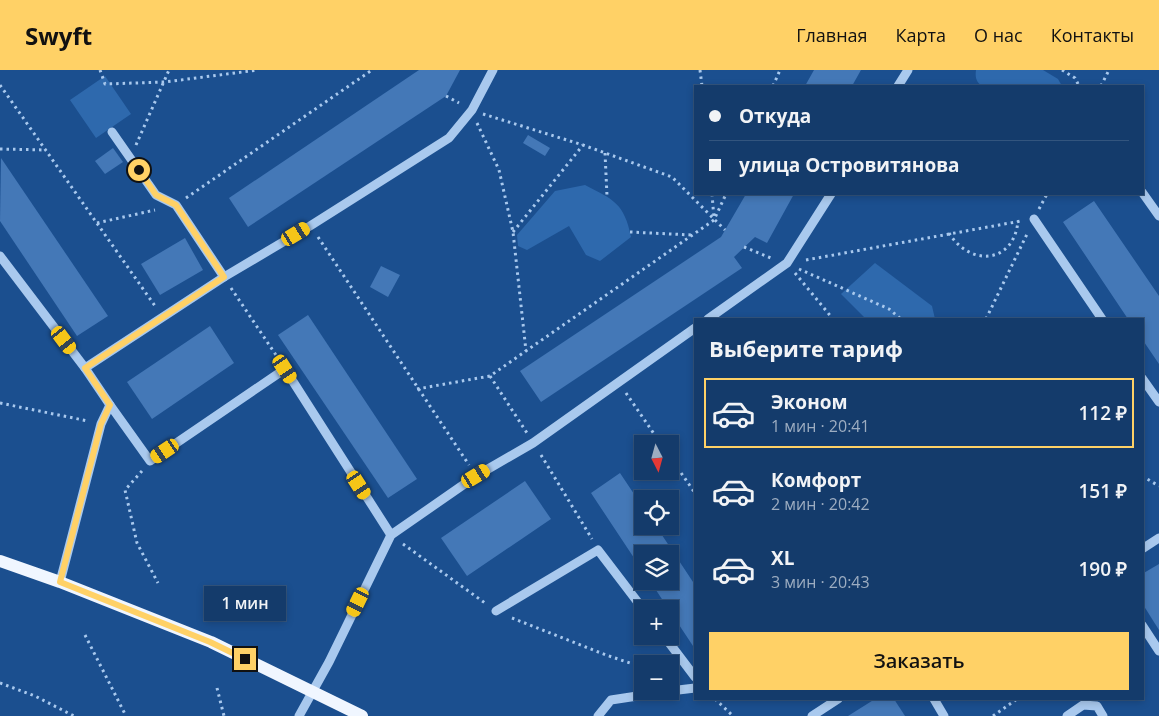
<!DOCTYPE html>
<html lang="ru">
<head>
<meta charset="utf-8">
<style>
  :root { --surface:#143b6b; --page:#1d4271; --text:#f1f3f6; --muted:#9dadc1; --line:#33557e; --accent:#ffd166 }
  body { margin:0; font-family:"Open Sans",sans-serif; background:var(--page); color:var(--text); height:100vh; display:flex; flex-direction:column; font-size:19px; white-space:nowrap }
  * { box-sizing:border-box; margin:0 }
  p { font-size:16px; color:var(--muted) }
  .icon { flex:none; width:28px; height:28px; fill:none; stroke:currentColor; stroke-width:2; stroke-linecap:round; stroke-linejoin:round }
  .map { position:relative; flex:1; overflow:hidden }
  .side { position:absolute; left:694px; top:248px; width:450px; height:382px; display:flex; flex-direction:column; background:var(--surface); border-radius:0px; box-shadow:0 2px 8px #0003,0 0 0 1px var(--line) }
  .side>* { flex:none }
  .hud { position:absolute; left:694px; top:15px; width:450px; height:110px; border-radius:0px; box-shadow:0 2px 8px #0003,0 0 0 1px var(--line); display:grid; align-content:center; height:110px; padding:0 15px; background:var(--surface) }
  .needle { width:32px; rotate:174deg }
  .controls { position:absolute; left:634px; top:365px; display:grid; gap:10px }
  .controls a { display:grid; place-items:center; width:45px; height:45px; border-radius:0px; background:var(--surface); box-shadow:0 2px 8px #0003,0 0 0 1px var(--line); font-size:25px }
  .end { position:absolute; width:22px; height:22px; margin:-11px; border:6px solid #ffd166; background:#111; box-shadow:0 0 0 2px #111 }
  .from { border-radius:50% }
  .bubble { position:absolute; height:35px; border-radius:0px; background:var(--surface); box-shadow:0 2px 8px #0003,0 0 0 1px var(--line); font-size:16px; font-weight:600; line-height:35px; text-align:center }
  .car { position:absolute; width:15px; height:30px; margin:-15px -8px; border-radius:6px; box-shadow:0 0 4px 1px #0007; background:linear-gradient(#f5c518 24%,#345 0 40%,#f5c518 0 76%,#345 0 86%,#f5c518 0) }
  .hud b { display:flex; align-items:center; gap:18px; height:48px; font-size:19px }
  .hud b+b { border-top:1px solid var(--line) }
  .hud i { width:12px; height:12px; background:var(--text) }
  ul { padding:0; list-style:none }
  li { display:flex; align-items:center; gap:15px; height:70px; margin:0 10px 8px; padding:0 5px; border:2px solid transparent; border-radius:0px }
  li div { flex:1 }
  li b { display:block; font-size:19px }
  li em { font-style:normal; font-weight:600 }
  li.current { border-color:var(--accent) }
  li>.icon { width:45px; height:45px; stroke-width:1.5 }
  h2 { padding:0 15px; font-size:22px; line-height:60px }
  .action { display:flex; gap:10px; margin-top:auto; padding:10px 15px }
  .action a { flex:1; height:58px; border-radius:0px; background:var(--accent); color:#111; font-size:20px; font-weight:600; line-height:58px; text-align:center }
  header { display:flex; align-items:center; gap:30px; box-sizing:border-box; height:70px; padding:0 25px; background:var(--accent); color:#111 }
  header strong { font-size:24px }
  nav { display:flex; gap:28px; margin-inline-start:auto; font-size:18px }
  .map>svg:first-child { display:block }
  .green { fill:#2e69ad }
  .building { fill:#4478b7 }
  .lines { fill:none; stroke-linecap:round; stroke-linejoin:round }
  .path { stroke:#a9c9ee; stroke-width:3; stroke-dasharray:2.5 4; stroke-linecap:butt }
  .minor { stroke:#a9c9ee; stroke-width:9 }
  .major { stroke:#f0f6ff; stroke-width:12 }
  .route { stroke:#ffd166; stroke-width:6 }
</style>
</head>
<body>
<header>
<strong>Swyft</strong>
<nav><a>Главная</a><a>Карта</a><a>О нас</a><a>Контакты</a></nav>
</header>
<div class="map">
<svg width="1159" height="646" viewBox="0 0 1159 646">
  <rect width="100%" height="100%" fill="#1b4f8f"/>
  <g class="green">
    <path d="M 976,0 L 1043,0 L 1058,9 L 1062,16 L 982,16 C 976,12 975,7 976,0 Z"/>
    <path d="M 105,6 L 131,44 L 96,68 L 70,30 Z"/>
    <path d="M 585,115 C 614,130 624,133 631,167 L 600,191 L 586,185 L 569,156 L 527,180 L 518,176 L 517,165 L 555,121 Z"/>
    <path d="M 875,193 L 932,236 L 935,249 L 866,249 L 841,224 Z"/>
  </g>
  <g class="building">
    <path d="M 419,0 L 460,0 L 446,26 L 248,157 L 229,128 Z"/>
    <path d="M 814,0 L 861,0 L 852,16 L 805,16 Z"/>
    <path d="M 528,65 L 550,78 L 545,86 L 523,73 Z"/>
    <path d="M 113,78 L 123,92 L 105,104 L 95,91 Z"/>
    <path d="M 1,88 L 108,246 L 77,266 L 0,151 Z"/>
    <path d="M 746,124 L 794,124 L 767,173 L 755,167 L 734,187 L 742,198 L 541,332 L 520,301 L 721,167 Z"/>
    <path d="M 1094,131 L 1159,226 L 1159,294 L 1142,269 L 1142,249 L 1128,249 L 1063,152 Z"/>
    <path d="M 185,168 L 203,200 L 160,225 L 141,194 Z"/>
    <path d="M 381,196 L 400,205 L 388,227 L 370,217 Z"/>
    <path d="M 308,245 L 417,409 L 388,428 L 278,265 Z"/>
    <path d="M 210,256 L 234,293 L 152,349 L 127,312 Z"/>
    <path d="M 620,403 L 642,436 L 642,456 L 656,456 L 695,515 L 695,579 L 650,511 L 670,511 L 670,484 L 642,484 L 642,500 L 591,423 Z"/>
    <path d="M 525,411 L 551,449 L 467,506 L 441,468 Z"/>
    <path d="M 1159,494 L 1159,560 L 1142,533 L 1142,504 Z"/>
    <path d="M 875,629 L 894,629 L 905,646 L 848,646 Z"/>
  </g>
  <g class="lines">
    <g class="path">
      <path d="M 100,0 L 105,14 L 165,12 L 258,0"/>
      <path d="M 700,0 L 702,16"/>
      <path d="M 1062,0 L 1075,8 L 1079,16"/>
      <path d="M 0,15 L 155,236"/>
      <path d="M 773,16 L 780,0"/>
      <path d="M 1101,16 L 1109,0"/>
      <path d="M 446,26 L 459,33"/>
      <path d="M 483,44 L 583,75 L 672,107 L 725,160"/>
      <path d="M 477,53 L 499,100 L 513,162 L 526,281"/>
      <path d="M 136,75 L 169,0"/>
      <path d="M 0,79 L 46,80"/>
      <path d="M 605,83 L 607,126"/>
      <path d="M 712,124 L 714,149"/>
      <path d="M 186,128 L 372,0"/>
      <path d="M 1039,139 L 1047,124"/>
      <path d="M 97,153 L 155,140"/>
      <path d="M 513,162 L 583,75"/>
      <path d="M 630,162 L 692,165"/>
      <path d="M 949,163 C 970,197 1014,194 1018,151"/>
      <path d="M 318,167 L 469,395"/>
      <path d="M 744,177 L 771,188"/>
      <path d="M 806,190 L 1021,151"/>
      <path d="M 799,199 L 889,239 L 901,249"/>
      <path d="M 795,203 L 833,249"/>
      <path d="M 231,218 L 278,288"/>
      <path d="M 986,249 L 1028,162"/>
      <path d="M 490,306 L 527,363"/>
      <path d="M 417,319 L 490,306 L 714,150 L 726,124"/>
      <path d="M 626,323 L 661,374"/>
      <path d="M 0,333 L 88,351"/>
      <path d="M 541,385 L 592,469"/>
      <path d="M 670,387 L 695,423"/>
      <path d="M 142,401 L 125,420 L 137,473 L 158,513"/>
      <path d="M 1142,406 L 1159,416"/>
      <path d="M 403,474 L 485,533"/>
      <path d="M 512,548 L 606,585 L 642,597"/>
      <path d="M 85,565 L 126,646"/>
      <path d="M 0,613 L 35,626 L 74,646"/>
      <path d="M 217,618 L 224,646"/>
      <path d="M 715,629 L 733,646"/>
      <path d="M 993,646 L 1017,629"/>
    </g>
    <g class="minor">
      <path d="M 898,16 L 908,0"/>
      <path d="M 112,62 L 156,125 L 176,135 L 224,207"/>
      <path d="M 1142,122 L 1159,146"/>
      <path d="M 1034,149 L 1102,249"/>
      <path d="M 0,186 L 85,298 L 110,335 L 101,354 L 60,512"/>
      <path d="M 708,249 L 787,193 L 831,124"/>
      <path d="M 85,298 L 224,207 L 310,156 L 449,68 L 472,40 L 493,0"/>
      <path d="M 1142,308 L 1159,332"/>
      <path d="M 110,335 L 150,391 L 285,299 L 391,465"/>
      <path d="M 1142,479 L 1159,468"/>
      <path d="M 496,541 L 598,480 L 643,539"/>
      <path d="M 1142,555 L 1159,581"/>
      <path d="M 664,566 L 695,607"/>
      <path d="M 670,621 L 695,618"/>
      <path d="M 934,629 L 944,646"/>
      <path d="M 299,646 L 329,592 L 391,465 L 476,406 L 533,373 L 695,258"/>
      <path d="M 598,646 L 611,630 L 670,621"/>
      <path d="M 812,646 L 838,629"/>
      <path d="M 1067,646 L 1083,635 L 1097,636 L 1103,646"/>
    </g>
    <path class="major" d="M 0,491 L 60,512 L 211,572 L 362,646"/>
  </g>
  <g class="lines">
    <path class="route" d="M 139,100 L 156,125 L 176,135 L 224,207 L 85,298 L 110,335 L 101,354 L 60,512 L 210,572 L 245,589"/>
  </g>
</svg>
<div class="controls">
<a><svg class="needle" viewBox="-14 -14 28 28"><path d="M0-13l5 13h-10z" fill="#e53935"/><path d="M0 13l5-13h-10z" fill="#9dadc1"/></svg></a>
<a><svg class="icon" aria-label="locate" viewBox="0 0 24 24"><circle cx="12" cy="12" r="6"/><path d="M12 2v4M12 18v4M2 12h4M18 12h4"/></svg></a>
<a><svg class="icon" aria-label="layers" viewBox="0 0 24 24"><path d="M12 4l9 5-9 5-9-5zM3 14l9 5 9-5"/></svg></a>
<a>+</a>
<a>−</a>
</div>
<i class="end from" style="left:139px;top:100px"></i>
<i class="end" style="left:245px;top:589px"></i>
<div class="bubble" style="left:204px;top:516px;width:82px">1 мин</div>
<i class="car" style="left:296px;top:164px;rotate:59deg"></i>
<i class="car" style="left:64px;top:270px;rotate:143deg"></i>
<i class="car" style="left:285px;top:299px;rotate:147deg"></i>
<i class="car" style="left:165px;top:381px;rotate:236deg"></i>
<i class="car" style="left:476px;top:406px;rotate:59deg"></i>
<i class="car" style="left:359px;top:415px;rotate:147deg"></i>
<i class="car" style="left:358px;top:532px;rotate:206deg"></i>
<div class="hud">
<b><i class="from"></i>Откуда</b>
<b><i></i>улица Островитянова</b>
</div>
<section class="side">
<h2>Выберите тариф</h2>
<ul>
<li class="current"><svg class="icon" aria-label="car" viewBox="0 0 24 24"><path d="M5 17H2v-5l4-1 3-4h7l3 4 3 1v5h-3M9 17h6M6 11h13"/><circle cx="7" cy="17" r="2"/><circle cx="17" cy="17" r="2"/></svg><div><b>Эконом</b><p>1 мин · 20:41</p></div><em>112 ₽</em></li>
<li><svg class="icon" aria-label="car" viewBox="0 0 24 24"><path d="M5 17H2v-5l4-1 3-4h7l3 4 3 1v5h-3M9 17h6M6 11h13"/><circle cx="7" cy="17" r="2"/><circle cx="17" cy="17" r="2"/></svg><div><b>Комфорт</b><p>2 мин · 20:42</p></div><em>151 ₽</em></li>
<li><svg class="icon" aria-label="car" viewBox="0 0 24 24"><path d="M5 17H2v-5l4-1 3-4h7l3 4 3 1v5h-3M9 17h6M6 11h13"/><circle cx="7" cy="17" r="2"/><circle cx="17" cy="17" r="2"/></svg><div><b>XL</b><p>3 мин · 20:43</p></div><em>190 ₽</em></li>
</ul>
<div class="action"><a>Заказать</a></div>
</section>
</div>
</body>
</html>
